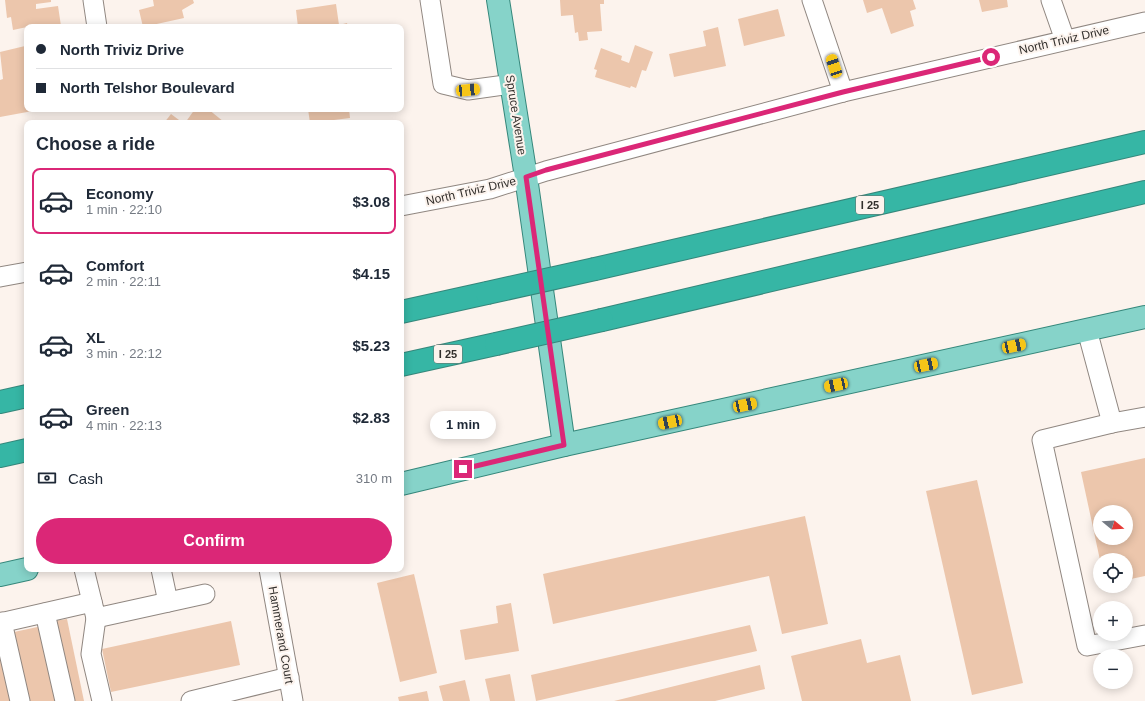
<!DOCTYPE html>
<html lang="en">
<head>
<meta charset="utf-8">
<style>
  :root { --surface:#fff; --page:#f6f6f7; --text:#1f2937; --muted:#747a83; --line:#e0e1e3; --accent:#db2777 }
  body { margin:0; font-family:Arial,sans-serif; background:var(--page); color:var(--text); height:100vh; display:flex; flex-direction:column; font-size:15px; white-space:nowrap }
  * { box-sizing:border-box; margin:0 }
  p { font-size:13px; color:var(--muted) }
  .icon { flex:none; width:22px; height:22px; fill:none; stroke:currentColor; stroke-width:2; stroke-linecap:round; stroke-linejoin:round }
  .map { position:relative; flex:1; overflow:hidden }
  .details { position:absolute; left:24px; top:120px; width:380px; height:452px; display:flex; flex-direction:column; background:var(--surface); border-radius:8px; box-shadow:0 2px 10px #0003 }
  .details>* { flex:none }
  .guide { position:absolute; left:24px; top:24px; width:380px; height:88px; border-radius:8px; box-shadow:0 2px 10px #0003; display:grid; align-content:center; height:88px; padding:0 12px; background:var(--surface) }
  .needle { width:26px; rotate:108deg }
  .controls { position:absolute; left:1093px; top:505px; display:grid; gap:8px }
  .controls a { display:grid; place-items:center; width:40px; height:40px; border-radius:50%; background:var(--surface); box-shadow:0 2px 10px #0003; font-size:20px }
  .end { position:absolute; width:18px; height:18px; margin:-9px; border:5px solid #db2777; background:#fff; box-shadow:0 0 0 2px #fff }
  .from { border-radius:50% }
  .bubble { position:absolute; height:28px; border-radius:14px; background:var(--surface); box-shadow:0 2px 10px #0003; font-size:13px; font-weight:600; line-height:28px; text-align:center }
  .car { position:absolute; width:12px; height:24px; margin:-12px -6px; border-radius:5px; box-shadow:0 0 3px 1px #0007; background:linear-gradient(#f5c518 24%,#345 0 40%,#f5c518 0 76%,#345 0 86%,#f5c518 0) }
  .guide b { display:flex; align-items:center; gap:14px; height:38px; font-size:15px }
  .guide b+b { border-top:1px solid var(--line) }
  .guide i { width:10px; height:10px; background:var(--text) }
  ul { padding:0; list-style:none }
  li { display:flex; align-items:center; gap:12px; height:66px; margin:0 8px 6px; padding:0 4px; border:2px solid transparent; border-radius:8px }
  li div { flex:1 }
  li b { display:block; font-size:15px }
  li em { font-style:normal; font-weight:600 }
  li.selected { border-color:var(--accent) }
  li>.icon { width:36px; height:36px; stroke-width:1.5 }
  h2 { padding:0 12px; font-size:18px; line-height:48px }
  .pay { display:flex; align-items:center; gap:10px; height:44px; padding:0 12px; font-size:15px }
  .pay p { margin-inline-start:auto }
  .action { display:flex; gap:8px; margin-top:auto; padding:8px 12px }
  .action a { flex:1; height:46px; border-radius:24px; background:var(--accent); color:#fff; font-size:16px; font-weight:600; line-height:46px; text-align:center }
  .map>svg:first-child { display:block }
  .building { fill:#ecc6ac; fill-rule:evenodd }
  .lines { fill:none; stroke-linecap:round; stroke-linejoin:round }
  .minor-casing { stroke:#908781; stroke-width:21 }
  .major-casing { stroke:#35877b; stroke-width:24 }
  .highway-casing { stroke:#35877b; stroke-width:24 }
  .minor { stroke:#fff; stroke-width:19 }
  .major { stroke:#86d3c9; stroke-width:22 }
  .highway { stroke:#36b6a5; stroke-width:22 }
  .highway-bridge-casing { stroke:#35877b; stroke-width:24; stroke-linecap:butt }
  .highway-bridge { stroke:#36b6a5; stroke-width:22 }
  .route { stroke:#db2777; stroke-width:5 }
  .labels { text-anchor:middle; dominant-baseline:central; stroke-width:4; stroke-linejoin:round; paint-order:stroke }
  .shield { fill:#fcf3ed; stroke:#6f6a66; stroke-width:1 }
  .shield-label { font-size:11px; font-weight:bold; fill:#322f2c }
  .street-label { font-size:12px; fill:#322f2c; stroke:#fcf3ed }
</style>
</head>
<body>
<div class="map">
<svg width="1145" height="701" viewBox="0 0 1145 701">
  <rect width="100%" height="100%" fill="#fcf3ed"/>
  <g class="building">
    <path d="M 5,0 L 51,0 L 51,2 L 36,4 L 36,9 L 58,6 L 61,26 L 27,27 L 13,30 L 11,17 L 7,18 Z"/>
    <path d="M 153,0 L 193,0 L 194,3 L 182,10 L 184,18 L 143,27 L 139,10 L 154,6 Z"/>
    <path d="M 560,0 L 604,0 L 604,4 L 600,4 L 602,31 L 587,32 L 588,40 L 579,41 L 578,32 L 575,33 L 573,15 L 561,16 Z"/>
    <path d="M 863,0 L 913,0 L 916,9 L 910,11 L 914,26 L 891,34 L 882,8 L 867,13 Z"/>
    <path d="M 979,0 L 1007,0 L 1008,7 L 982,12 Z"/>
    <path d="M 336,4 L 339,25 L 347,23 L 348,27 L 298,27 L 296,10 Z"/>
    <path d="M 778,9 L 785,36 L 744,46 L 738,19 Z"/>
    <path d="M 718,27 L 726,66 L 674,77 L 669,54 L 706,46 L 703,31 Z"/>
    <path d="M 635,45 L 653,52 L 646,71 L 642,70 L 636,88 L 631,86 L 630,88 L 595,77 L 597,70 L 594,69 L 601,48 L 622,56 L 621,60 L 629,63 Z"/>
    <path d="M 25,46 L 27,68 L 24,69 L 27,79 L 27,109 L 38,110 L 0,117 L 0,80 L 3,79 L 0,52 Z"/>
    <path d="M 195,109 L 208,109 L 224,122 L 185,123 Z"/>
    <path d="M 308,109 L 349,109 L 350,118 L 310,123 Z"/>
    <path d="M 171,114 L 183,123 L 164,123 Z"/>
    <path d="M 1145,458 L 1145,576 L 1126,580 L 1126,560 L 1100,560 L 1081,472 ZM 1100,512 L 1126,512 L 1126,538 L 1100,538 Z"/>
    <path d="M 977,480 L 1023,683 L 972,695 L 926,491 Z"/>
    <path d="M 805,516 L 828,624 L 782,634 L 769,576 L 553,624 L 543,574 Z"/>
    <path d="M 414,574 L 437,673 L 400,682 L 377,583 Z"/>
    <path d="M 511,603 L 519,651 L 465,660 L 460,630 L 498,623 L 496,606 Z"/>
    <path d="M 67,619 L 84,701 L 70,701 L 53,621 Z"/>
    <path d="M 231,621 L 240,665 L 111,692 L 102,649 Z"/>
    <path d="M 750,625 L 757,651 L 536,701 L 531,675 Z"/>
    <path d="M 42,626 L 58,701 L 29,701 L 14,632 Z"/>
    <path d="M 861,639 L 867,663 L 900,655 L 911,701 L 802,701 L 791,656 Z"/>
    <path d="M 0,652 L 12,701 L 0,701 Z"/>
    <path d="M 760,665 L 765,689 L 715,701 L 614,701 Z"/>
    <path d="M 510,674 L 515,701 L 490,701 L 485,679 Z"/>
    <path d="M 465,680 L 470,701 L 443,701 L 439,686 Z"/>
    <path d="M 427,691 L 429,701 L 399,701 L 398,697 Z"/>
  </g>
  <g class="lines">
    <g class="minor-casing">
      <g id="minor">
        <path d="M 93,0 L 97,27"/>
        <path d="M 430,0 L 443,84 L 468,90 L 512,84"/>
        <path d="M 812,0 L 843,92"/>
        <path d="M 1051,0 L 1065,40"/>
        <path d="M 401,206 L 490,189 L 546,171 L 843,92 L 1145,22"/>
        <path d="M 0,277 L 27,272"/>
        <path d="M 1087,330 L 1112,423 L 1145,417"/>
        <path d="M 1112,423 L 1042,440 L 1087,646 L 1145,635"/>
        <path d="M 84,569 L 96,618 L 205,594"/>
        <path d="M 161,569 L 168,602"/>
        <path d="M 269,569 L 293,701"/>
        <path d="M 45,613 L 65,701"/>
        <path d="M 96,618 L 91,654 L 102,701"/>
        <path d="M 2,622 L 20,701"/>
        <path d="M 0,623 L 92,602"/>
        <path d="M 191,701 L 289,677"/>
      </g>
    </g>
    <g class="major-casing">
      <g id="major">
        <path d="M 498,0 L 526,177 L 564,445"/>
        <path d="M 401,484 L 564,445 L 1145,317"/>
        <path d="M 0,575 L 27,569"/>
      </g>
    </g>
    <g class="highway-casing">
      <g id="highway">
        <path d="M 595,269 L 1145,142"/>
        <path d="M 401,312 L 487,293"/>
        <path d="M 602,320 L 1145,192"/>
        <path d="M 401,365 L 496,344"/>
        <path d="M 0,402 L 27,396"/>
        <path d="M 0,456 L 27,450"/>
      </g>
    </g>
    <use href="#minor" class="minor"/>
    <use href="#major" class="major"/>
    <use href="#highway" class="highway"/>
    <g class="highway-bridge-casing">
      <g id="highway-bridge">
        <path d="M 487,293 L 595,269"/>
        <path d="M 496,344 L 602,320"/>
      </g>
    </g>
    <use href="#highway-bridge" class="highway-bridge"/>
  </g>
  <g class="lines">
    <path class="route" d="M 463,469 L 564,445 L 526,177 L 546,170 L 843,92 L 991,57"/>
  </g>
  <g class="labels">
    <g class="shield">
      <rect x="856" y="196" width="28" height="18" rx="3"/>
      <rect x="434" y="345" width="28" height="18" rx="3"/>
    </g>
    <g class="shield-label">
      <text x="870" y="205">I 25</text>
      <text x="448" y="354">I 25</text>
    </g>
    <g class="street-label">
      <text transform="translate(1064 40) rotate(-13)">North Triviz Drive</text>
      <text transform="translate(516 115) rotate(81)">Spruce Avenue</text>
      <text transform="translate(471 191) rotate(-13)">North Triviz Drive</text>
      <text transform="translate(281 635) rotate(80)">Hammerand Court</text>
    </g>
  </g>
</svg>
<div class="controls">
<a><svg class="needle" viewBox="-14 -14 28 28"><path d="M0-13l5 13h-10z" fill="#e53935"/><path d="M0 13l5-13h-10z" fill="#747a83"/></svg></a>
<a><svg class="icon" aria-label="locate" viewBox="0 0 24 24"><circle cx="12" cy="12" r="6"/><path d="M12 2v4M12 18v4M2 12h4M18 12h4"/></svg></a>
<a>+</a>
<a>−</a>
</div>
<i class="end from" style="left:991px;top:57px"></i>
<i class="end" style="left:463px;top:469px"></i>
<div class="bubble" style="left:430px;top:411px;width:66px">1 min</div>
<i class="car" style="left:834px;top:66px;rotate:342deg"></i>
<i class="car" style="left:468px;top:90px;rotate:85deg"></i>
<i class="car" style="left:1014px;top:346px;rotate:78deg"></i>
<i class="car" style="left:926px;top:365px;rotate:78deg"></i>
<i class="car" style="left:836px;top:385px;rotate:258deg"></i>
<i class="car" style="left:745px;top:405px;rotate:78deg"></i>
<i class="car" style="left:670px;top:422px;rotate:258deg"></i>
<div class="guide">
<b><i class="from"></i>North Triviz Drive</b>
<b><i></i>North Telshor Boulevard</b>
</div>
<section class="details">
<h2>Choose a ride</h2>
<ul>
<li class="selected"><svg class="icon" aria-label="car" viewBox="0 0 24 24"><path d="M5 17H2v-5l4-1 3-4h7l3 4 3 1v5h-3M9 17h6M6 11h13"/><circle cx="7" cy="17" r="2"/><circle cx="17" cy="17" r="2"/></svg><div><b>Economy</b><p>1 min · 22:10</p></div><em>$3.08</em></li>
<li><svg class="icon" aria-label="car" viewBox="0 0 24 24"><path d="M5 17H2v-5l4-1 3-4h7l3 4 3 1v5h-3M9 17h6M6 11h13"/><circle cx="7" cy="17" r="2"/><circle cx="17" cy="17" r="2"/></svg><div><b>Comfort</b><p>2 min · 22:11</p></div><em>$4.15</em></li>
<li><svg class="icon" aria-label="car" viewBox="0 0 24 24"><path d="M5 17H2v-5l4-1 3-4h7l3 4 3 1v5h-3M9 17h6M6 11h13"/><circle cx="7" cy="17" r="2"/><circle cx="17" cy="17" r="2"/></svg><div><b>XL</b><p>3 min · 22:12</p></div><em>$5.23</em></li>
<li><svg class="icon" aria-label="car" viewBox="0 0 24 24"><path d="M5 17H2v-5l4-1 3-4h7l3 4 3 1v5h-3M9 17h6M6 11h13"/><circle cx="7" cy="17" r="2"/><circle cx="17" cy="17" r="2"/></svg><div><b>Green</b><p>4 min · 22:13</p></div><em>$2.83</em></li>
</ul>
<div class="pay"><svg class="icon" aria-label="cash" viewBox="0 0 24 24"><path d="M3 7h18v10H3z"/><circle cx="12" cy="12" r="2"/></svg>Cash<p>310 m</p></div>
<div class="action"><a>Confirm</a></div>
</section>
</div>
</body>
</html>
